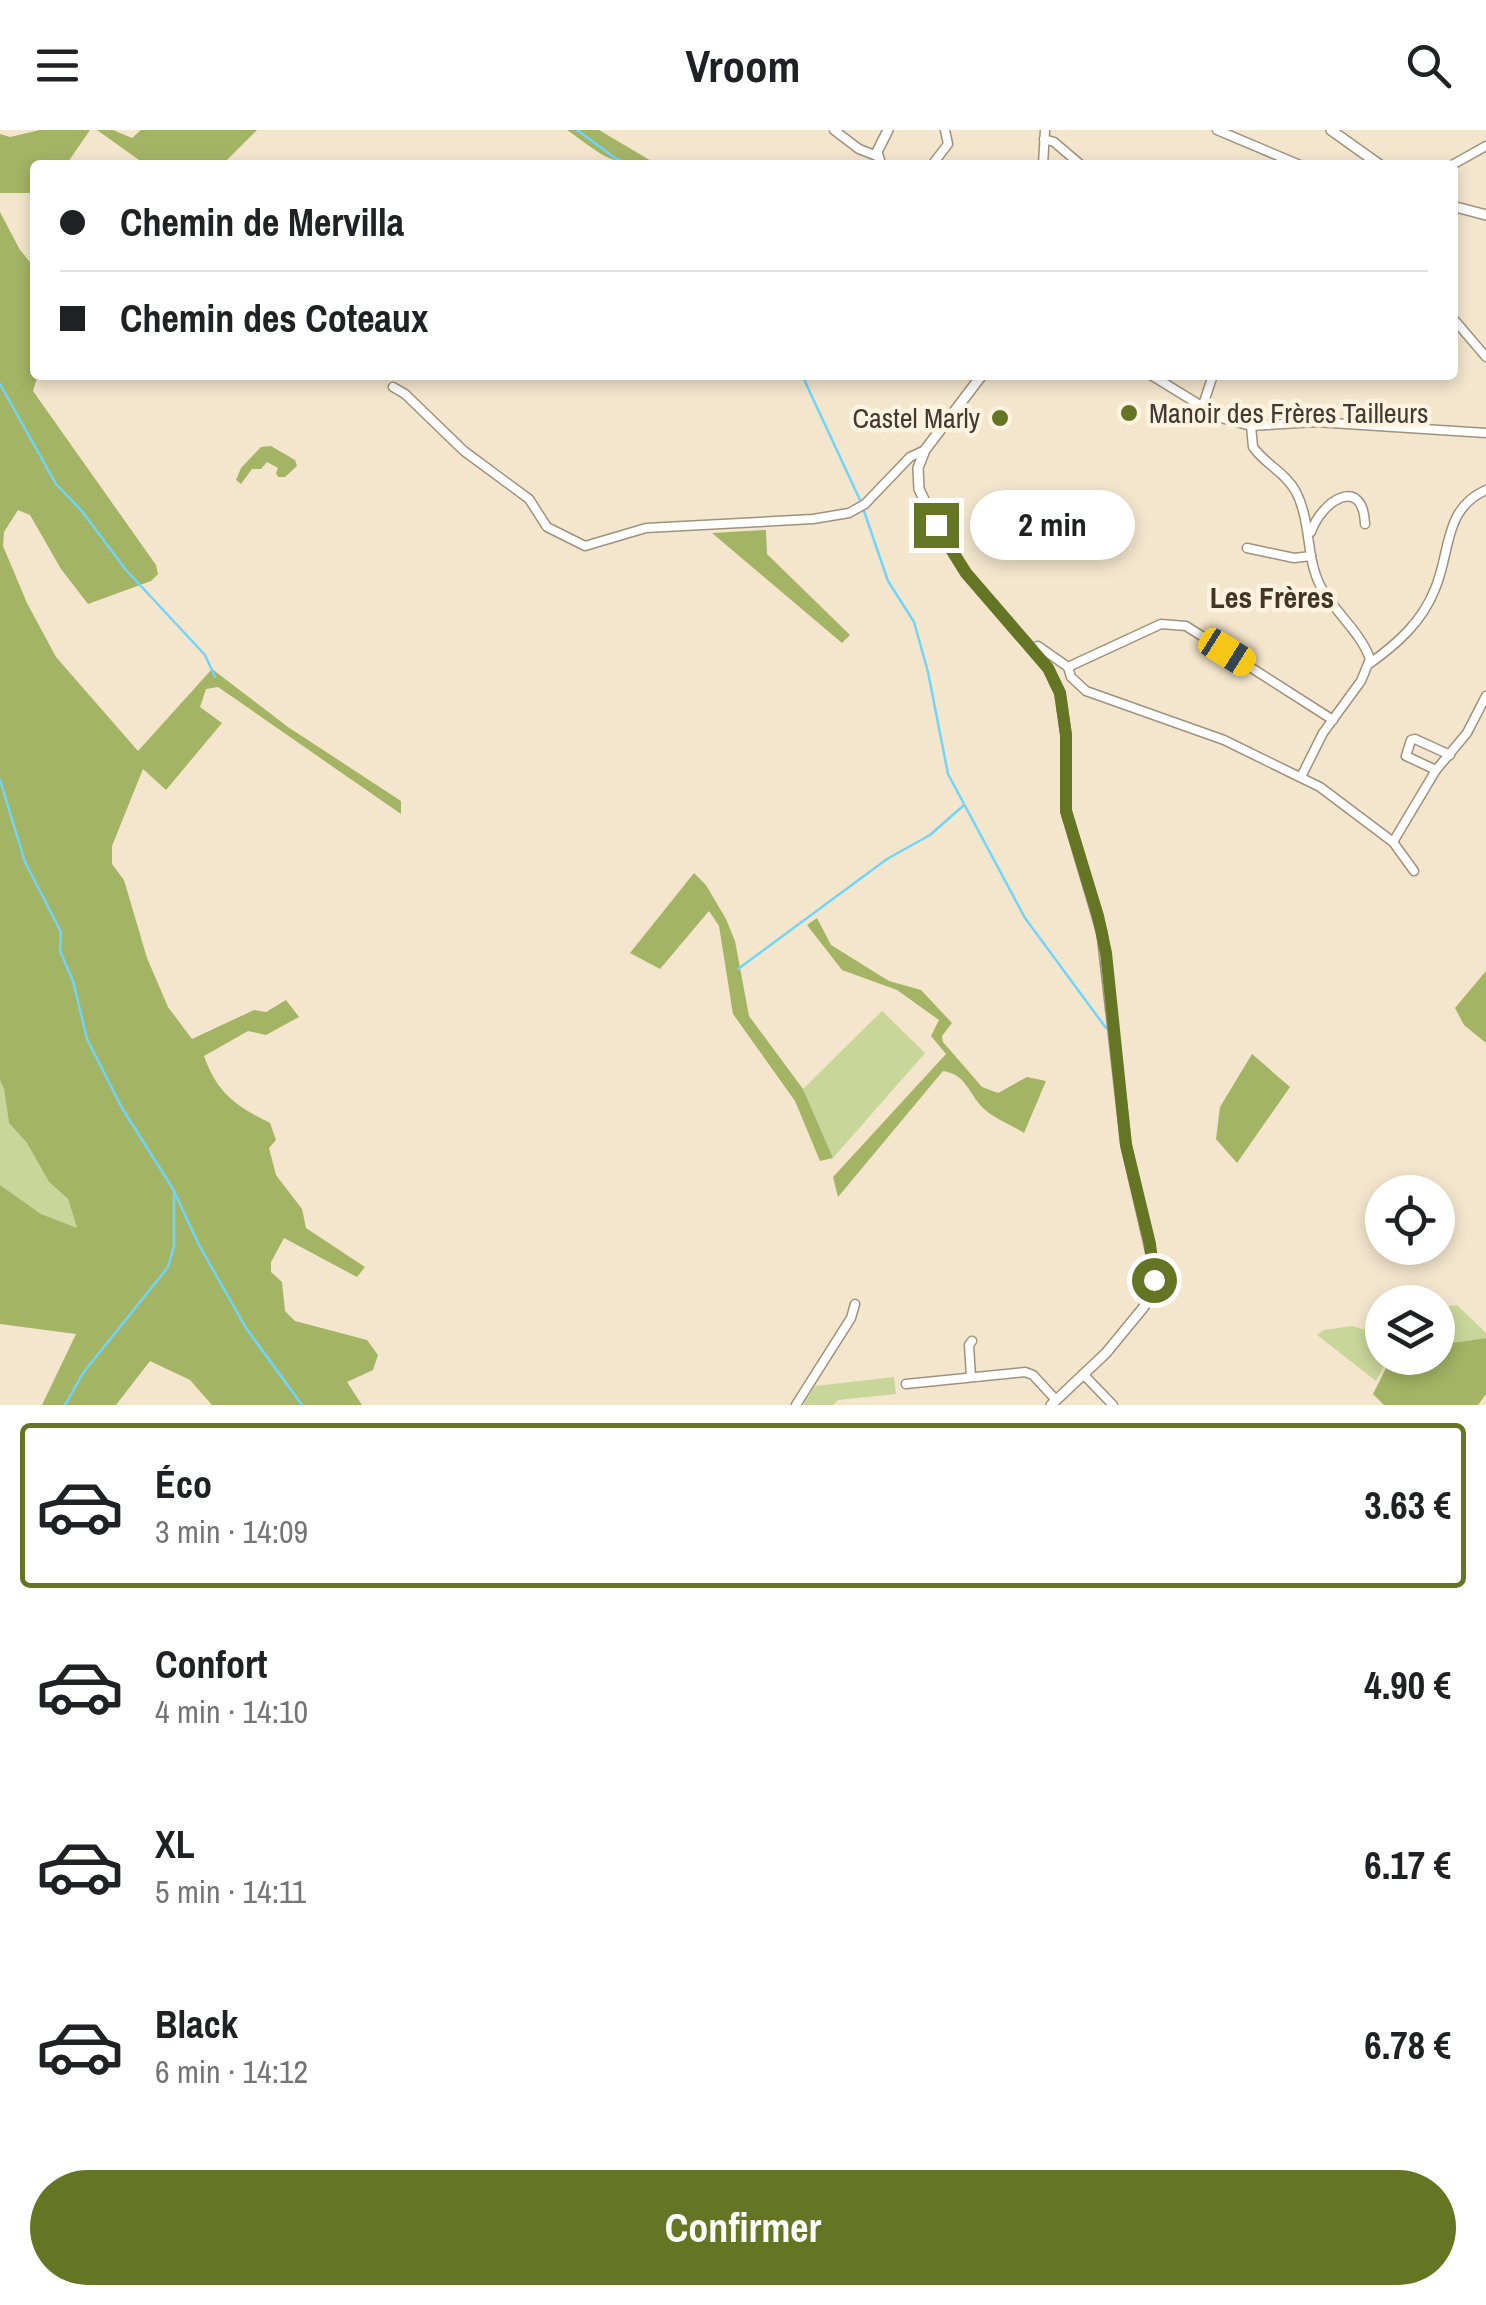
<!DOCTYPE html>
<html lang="fr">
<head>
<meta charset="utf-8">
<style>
  :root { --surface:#fff; --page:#f2f2f2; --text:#202124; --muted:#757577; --line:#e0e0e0; --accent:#647624 }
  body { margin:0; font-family:"Archivo Narrow",sans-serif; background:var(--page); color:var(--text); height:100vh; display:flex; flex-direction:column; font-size:38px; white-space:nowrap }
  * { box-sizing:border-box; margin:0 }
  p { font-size:32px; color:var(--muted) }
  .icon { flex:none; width:55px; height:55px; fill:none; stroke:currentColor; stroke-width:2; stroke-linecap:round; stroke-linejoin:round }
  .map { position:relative; height:1275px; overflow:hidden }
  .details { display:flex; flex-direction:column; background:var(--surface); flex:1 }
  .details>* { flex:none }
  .banner { position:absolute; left:30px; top:30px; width:1428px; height:220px; border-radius:10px; box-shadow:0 5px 15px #0003; display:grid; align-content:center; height:220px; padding:0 30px; background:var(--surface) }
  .tools { position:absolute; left:1365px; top:1045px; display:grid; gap:20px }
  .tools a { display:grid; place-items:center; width:90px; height:90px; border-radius:50%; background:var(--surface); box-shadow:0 5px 15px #0003; font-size:50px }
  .end { position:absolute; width:45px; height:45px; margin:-22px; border:12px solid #647624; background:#fff; box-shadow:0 0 0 5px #fff }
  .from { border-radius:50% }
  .bubble { position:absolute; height:70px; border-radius:35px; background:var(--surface); box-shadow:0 5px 15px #0003; font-size:32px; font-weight:700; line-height:70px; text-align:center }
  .car { position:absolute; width:30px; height:60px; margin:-30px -15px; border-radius:12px; box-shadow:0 0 8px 2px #0007; background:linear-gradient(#f5c518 24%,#345 0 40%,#f5c518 0 76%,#345 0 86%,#f5c518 0) }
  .banner b { display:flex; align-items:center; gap:35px; height:95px; font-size:38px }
  .banner b+b { border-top:2px solid var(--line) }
  .banner i { width:25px; height:25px; background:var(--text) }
  ul { padding:18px 0 0; list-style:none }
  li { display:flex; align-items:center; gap:30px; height:165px; margin:0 20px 15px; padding:0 10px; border:5px solid transparent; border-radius:10px }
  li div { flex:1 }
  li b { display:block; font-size:38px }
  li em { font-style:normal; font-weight:700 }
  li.active { border-color:var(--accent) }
  li>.icon { width:90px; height:90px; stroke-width:1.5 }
  .primary-button { display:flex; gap:20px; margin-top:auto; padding:20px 30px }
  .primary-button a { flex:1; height:115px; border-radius:60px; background:var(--accent); color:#fff; font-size:40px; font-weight:700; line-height:115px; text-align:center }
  header { display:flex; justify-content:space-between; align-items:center; height:130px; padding:0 30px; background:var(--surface); font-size:45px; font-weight:700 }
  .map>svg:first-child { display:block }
  .green { fill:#c8d799 }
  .forest { fill:#a3b465 }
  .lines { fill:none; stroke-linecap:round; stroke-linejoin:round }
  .stream { stroke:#71d5f9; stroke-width:2.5 }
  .minor-casing { stroke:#9f927c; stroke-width:11 }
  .tertiary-casing { stroke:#9f927c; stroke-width:12 }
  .minor { stroke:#fff; stroke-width:8 }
  .tertiary { stroke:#fff; stroke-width:9 }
  .route { stroke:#647624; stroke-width:12 }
  .poi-dot { fill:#647624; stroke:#fef3e0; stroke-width:4 }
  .labels { text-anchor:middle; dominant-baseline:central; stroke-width:9; stroke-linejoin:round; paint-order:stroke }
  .poi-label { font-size:28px; fill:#403b31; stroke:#fef3e0; text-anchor:start }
  .neighbourhood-label { font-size:30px; font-weight:bold; fill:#413622; stroke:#fef3e0 }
</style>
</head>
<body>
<header><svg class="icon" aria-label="menu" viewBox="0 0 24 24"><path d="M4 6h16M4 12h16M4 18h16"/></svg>Vroom<svg class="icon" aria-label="search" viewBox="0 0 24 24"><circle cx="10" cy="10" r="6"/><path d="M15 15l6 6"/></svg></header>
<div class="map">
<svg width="1486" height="1275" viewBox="0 0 1486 1275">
  <rect width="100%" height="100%" fill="#f4e6cd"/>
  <g class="green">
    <path d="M 882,881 L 925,923 L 833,1028 L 803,959 Z"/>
    <path d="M 0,950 L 4,958 L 9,993 L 27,1013 L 49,1052 L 68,1069 L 78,1099 L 41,1084 L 0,1055 Z"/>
    <path d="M 1457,1175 L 1486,1203 L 1486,1208 L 1438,1215 L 1438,1178 Z"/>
    <path d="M 1352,1196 L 1382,1205 L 1382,1228 L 1388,1228 L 1376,1251 L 1317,1205 L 1324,1200 Z"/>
    <path d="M 894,1247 L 896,1264 L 838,1270 L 833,1275 L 803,1275 L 815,1256 Z"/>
  </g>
  <g class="forest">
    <path d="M 40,0 L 90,0 L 66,35 L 35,35 L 35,63 L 0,63 L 0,4 L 10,7 Z"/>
    <path d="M 97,0 L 113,0 L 132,8 L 141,0 L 257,0 L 222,35 L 146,35 Z"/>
    <path d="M 567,0 L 599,0 L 658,35 C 609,35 605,27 567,0 Z"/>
    <path d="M 0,82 L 20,120 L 35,138 L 35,245 L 38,245 L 33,261 L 156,435 L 158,444 L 151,451 L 88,474 L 61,439 L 30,385 L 18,380 L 4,402 L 3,416 L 27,473 L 56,527 L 138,621 L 212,539 L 288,597 L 401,671 L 401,684 L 218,557 L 206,559 L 200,577 L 222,593 L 166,660 L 143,639 L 112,716 L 112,734 L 124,750 L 147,828 L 168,877 L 192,909 L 254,880 L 266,882 L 286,870 L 299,887 L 266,905 L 248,901 L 204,926 C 217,963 236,976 270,993 L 276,1010 L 269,1018 L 276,1045 L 302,1079 L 306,1098 L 365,1137 L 357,1147 L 284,1108 L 271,1132 L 271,1142 L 282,1152 L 285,1181 L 295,1191 L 367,1210 L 378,1225 L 373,1240 L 347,1252 L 362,1275 L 212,1275 L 190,1250 L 150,1231 L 116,1275 L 42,1275 L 76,1204 L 0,1194 L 0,1055 L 41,1084 L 77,1098 L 68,1069 L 49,1052 L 27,1013 L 9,993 L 4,959 L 0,950 Z"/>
    <path d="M 271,316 L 295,330 L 297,336 L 285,347 L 278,347 L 276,343 L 278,338 L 267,332 L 261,339 L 252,339 L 241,354 L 236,350 L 241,338 L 261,317 Z"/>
    <path d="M 766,400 L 767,424 L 850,505 L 842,513 L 712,403 Z"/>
    <path d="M 694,743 L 706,755 L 726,789 L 735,811 L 749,886 L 803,959 L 833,1028 L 820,1031 L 795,971 L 733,884 L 719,796 L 709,781 L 660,839 L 630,823 Z"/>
    <path d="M 817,788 L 831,815 L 889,851 L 921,860 L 952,893 L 942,906 L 943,912 L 982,957 L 998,963 L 1027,947 L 1046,951 L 1024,1003 C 1012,995 993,988 983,978 C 969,964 966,944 943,941 L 838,1067 L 833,1047 L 946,924 L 931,906 L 939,890 L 897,860 L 842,840 L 807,795 Z"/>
    <path d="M 1486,841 L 1486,913 L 1464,895 L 1455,878 Z"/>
    <path d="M 1252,924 L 1290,957 L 1237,1033 L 1216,1009 L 1220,977 Z"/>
    <path d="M 1486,1208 L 1486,1264 L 1478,1275 L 1384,1275 L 1373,1264 L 1391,1228 L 1438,1228 L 1438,1215 Z"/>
  </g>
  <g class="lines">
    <g class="stream">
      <path d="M 577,0 L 615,28 L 633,35"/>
      <path d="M 802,245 L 860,370"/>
      <path d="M 0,254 L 56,354 L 81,380 L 126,440 L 205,525 L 215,547"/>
      <path d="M 864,381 L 888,451 L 914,492 L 928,542 L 948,644 L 1025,788 L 1106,898"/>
      <path d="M 0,650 L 25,732 L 61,802 L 60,821 L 73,851 L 87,909 L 122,978 L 173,1059 L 199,1115 L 246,1198 L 302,1275"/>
      <path d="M 738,839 L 887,729 L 930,705 L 963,676"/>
      <path d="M 65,1275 L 83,1243 L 168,1137 L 174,1116 L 174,1062"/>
    </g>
    <g class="minor-casing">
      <g id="minor">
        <path d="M 834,0 L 859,19 L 877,26"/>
        <path d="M 1217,0 L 1300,35"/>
        <path d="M 1044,9 L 1054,12 L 1081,35"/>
        <path d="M 932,35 L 948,14 L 945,0"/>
        <path d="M 1043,35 L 1045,0"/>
        <path d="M 1452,35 L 1486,16"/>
        <path d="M 1452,187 L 1486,227"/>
        <path d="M 1151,245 L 1221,288 L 1251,296 L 1316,292 L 1486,303"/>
        <path d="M 393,257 L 405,264 L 464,321 L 529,369 L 547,397 L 585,416 L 646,398 L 813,389 L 849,383 L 865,374 L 910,327 L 925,320"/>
        <path d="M 1203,275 L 1213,245"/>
        <path d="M 1251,296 L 1253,317 C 1265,334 1286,343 1296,362 C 1312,393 1305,429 1322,459 C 1336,483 1361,503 1370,529 L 1361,551 L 1323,603 L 1301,647"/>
        <path d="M 1311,402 C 1322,370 1363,345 1365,394"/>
        <path d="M 1247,418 L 1294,428 L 1311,426"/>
        <path d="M 1030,518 L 1038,516 L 1068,537 L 1071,547 L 1086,561 L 1224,610 L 1320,657 L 1393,712 L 1414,741"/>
        <path d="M 1369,534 C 1397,514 1422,492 1435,459 C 1451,422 1443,379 1486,360"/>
        <path d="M 1068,537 L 1161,494 L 1186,496 L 1333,590"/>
        <path d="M 1436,640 L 1406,626 L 1411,610 L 1415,609 L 1450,625"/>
        <path d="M 1393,712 L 1436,640 L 1467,603 L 1486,566"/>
        <path d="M 1083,1244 L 1113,1275"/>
        <path d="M 971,1247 L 969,1215 L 972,1211"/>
        <path d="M 906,1254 L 1025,1242 L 1033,1245 L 1056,1270"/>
        <path d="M 796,1275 L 851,1188 L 855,1174"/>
      </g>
    </g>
    <g class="tertiary-casing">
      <g id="tertiary">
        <path d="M 1331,0 L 1380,35"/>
        <path d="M 881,35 L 877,22 L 888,0"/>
        <path d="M 1452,76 L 1486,85"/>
        <path d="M 982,245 L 925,320 L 918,338 L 919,359 L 936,395 L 966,443 L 1048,538 L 1060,563 L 1066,605 L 1066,681 L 1102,803 L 1126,1015 L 1153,1132 L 1151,1165 L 1143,1178 L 1106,1223 L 1051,1275"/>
      </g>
    </g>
    <use href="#minor" class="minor"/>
    <use href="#tertiary" class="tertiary"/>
  </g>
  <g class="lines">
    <path class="route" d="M 936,395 L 966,443 L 1048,538 L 1060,563 L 1066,605 L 1066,681 L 1098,786 L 1106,823 L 1126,1015 L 1150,1114 L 1154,1150"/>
  </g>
  <g class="poi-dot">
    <circle cx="1129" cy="283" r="10"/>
    <circle cx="1000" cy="288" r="10"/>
  </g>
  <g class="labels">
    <g class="poi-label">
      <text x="1149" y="283">Manoir des Frères Tailleurs</text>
      <text x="980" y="288" text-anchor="end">Castel Marly</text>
    </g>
    <g class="neighbourhood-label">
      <text x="1272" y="467">Les Frères</text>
    </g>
  </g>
</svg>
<div class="tools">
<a><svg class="icon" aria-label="locate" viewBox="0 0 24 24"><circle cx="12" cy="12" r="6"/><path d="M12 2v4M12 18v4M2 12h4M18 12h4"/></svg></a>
<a><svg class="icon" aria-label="layers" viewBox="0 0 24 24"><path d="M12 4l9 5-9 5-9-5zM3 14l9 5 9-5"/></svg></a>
</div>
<i class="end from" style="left:1154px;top:1150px"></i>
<i class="end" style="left:936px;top:395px"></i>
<div class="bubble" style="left:970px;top:360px;width:165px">2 min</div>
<i class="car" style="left:1227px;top:522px;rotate:122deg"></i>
<div class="banner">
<b><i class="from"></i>Chemin de Mervilla</b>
<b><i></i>Chemin des Coteaux</b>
</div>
</div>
<section class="details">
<ul>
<li class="active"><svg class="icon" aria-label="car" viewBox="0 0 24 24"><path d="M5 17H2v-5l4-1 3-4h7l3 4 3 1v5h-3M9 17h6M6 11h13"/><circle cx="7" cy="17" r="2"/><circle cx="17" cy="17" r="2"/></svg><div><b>Éco</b><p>3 min · 14:09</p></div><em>3.63 €</em></li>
<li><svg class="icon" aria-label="car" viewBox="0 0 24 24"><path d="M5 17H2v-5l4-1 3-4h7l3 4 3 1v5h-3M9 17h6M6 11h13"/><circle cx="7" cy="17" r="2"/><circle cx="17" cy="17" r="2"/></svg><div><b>Confort</b><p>4 min · 14:10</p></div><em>4.90 €</em></li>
<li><svg class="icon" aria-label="car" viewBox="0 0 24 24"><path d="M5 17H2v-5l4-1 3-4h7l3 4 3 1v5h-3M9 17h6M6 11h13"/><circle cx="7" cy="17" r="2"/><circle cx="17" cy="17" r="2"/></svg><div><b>XL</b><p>5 min · 14:11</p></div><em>6.17 €</em></li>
<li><svg class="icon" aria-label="car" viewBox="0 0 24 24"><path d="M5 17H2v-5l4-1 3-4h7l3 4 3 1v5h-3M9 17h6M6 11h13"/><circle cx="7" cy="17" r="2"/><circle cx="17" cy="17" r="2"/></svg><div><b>Black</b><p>6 min · 14:12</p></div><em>6.78 €</em></li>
</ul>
<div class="primary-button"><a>Confirmer</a></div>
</section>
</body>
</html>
